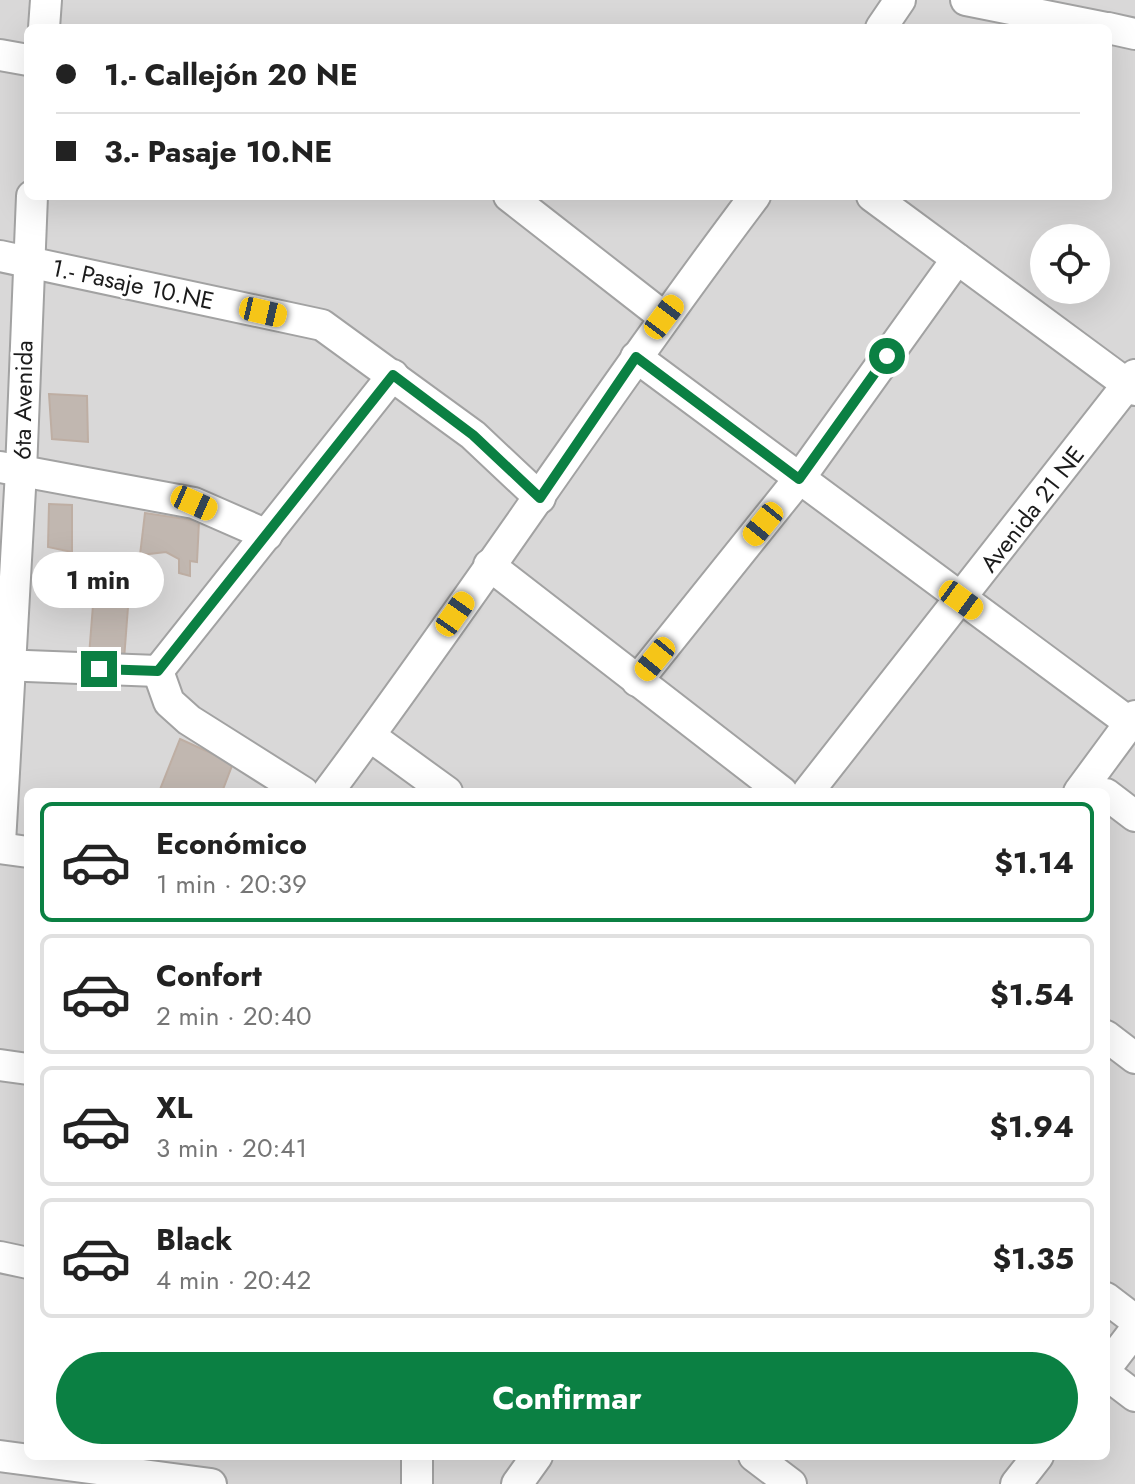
<!DOCTYPE html>
<html lang="es">
<head>
<meta charset="utf-8">
<style>
  :root { --surface:#fff; --page:#f2f2f2; --text:#222; --muted:#767676; --line:#e0e0e0; --accent:#0b8043 }
  body { margin:0; font-family:Jost,sans-serif; background:var(--page); color:var(--text); height:100vh; display:flex; flex-direction:column; font-size:30px; white-space:nowrap }
  * { box-sizing:border-box; margin:0 }
  p { font-size:26px; color:var(--muted) }
  .icon { flex:none; width:44px; height:44px; fill:none; stroke:currentColor; stroke-width:2; stroke-linecap:round; stroke-linejoin:round }
  .map { position:relative; flex:1; overflow:hidden }
  .side { position:absolute; left:24px; top:788px; width:1086px; height:672px; display:flex; flex-direction:column; background:var(--surface); border-radius:12px; box-shadow:0 8px 32px #0002 }
  .side>* { flex:none }
  .hud { position:absolute; left:24px; top:24px; width:1088px; height:176px; border-radius:12px; box-shadow:0 8px 32px #0002; display:grid; align-content:center; height:176px; padding:0 32px; background:var(--surface) }
  .controls { position:absolute; left:1030px; top:224px; display:grid; gap:16px }
  .controls a { display:grid; place-items:center; width:80px; height:80px; border-radius:50%; background:var(--surface); box-shadow:0 8px 32px #0002; font-size:40px }
  .end { position:absolute; width:36px; height:36px; margin:-18px; border:10px solid #0b8043; background:#fff; box-shadow:0 0 0 4px #fff }
  .from { border-radius:50% }
  .bubble { position:absolute; height:56px; border-radius:28px; background:var(--surface); box-shadow:0 8px 32px #0002; font-size:26px; font-weight:700; line-height:56px; text-align:center }
  .car { position:absolute; width:24px; height:48px; margin:-24px -12px; border-radius:10px; box-shadow:0 0 6px 2px #0007; background:linear-gradient(#f5c518 24%,#345 0 40%,#f5c518 0 76%,#345 0 86%,#f5c518 0) }
  .hud b { display:flex; align-items:center; gap:28px; height:76px; font-size:30px }
  .hud b+b { border-top:2px solid var(--line) }
  .hud i { width:20px; height:20px; background:var(--text) }
  ul { padding:14px 0 0; list-style:none }
  li { display:flex; align-items:center; gap:24px; height:120px; margin:0 16px 12px; padding:0 16px; border:4px solid var(--line); border-radius:12px }
  li div { flex:1 }
  li b { display:block; font-size:30px }
  li em { font-style:normal; font-weight:700 }
  li.on { border-color:var(--accent) }
  li>.icon { width:72px; height:72px; stroke-width:1.5 }
  .cta { display:flex; gap:16px; margin-top:auto; padding:16px 32px }
  .cta a { flex:1; height:92px; border-radius:48px; background:var(--accent); color:#fff; font-size:32px; font-weight:700; line-height:92px; text-align:center }
  .map>svg:first-child { display:block }
  .residential { fill:#d9d8d8; fill-rule:evenodd }
  .building { fill:#c1b7b0; stroke:#beaea3; stroke-width:2 }
  .lines { fill:none; stroke-linecap:round; stroke-linejoin:round }
  .minor-casing { stroke:#a2a2a2; stroke-width:34 }
  .minor { stroke:#fff; stroke-width:30 }
  .route { stroke:#0b8043; stroke-width:10 }
  .labels { text-anchor:middle; dominant-baseline:central; stroke-width:6; stroke-linejoin:round; paint-order:stroke }
  .street-label { font-size:24px; fill:#1b1b1b; stroke:#fff }
</style>
</head>
<body>
<div class="map">
<svg width="1135" height="1484" viewBox="0 0 1135 1484">
  <rect width="100%" height="100%" fill="#ede8e0"/>
  <path class="residential" d="M 0,0 L 1135,0 L 1135,1484 L 0,1484 ZM 28,28 L 1108,28 L 1108,196 L 28,196 ZM 1044,238 L 1096,238 L 1096,290 L 1044,290 ZM 28,792 L 1106,792 L 1106,1456 L 28,1456 Z"/>
  <g class="building">
    <path d="M 49,394 L 87,396 L 88,442 L 52,439 Z"/>
    <path d="M 49,504 L 72,505 L 72,552 L 48,547 Z"/>
    <path d="M 145,513 L 199,521 L 197,562 L 190,561 L 190,576 L 179,573 L 179,559 L 166,552 L 140,555 Z"/>
    <path d="M 105,603 L 128,607 L 124,660 L 89,656 L 93,605 Z"/>
    <path d="M 180,739 L 233,763 L 222,792 L 159,792 Z"/>
  </g>
  <g class="lines">
    <g class="minor-casing">
      <g id="minor">
        <path d="M 966,0 L 1106,28"/>
        <path d="M 44,28 L 46,0"/>
        <path d="M 881,28 L 900,0"/>
        <path d="M 1108,28 L 1135,34"/>
        <path d="M 0,55 L 28,60"/>
        <path d="M 509,196 L 664,317"/>
        <path d="M 872,196 L 1135,390"/>
        <path d="M 0,256 L 322,325 L 473,435 L 540,498"/>
        <path d="M 636,357 L 1130,723"/>
        <path d="M 0,467 L 194,503 L 267,535"/>
        <path d="M 489,565 L 782,792"/>
        <path d="M 0,665 L 158,671"/>
        <path d="M 158,671 L 393,375"/>
        <path d="M 158,671 L 169,702 L 189,720 L 303,792"/>
        <path d="M 637,681 L 799,479 L 957,259"/>
        <path d="M 370,736 L 447,792"/>
        <path d="M 328,792 C 474,596 608,391 755,196"/>
        <path d="M 808,792 L 1135,375"/>
        <path d="M 1079,792 L 1135,716"/>
        <path d="M 1106,794 L 1135,816"/>
        <path d="M 0,843 L 21,471 L 32,196"/>
        <path d="M 0,848 L 28,852"/>
        <path d="M 1106,1036 L 1135,1058"/>
        <path d="M 0,1065 L 28,1069"/>
        <path d="M 0,1257 L 28,1263"/>
        <path d="M 1106,1298 L 1135,1320"/>
        <path d="M 1106,1368 L 1135,1330"/>
        <path d="M 1106,1374 L 1135,1396"/>
        <path d="M 0,1456 L 211,1484"/>
        <path d="M 754,1456 L 791,1484"/>
        <path d="M 417,1484 L 417,1456"/>
        <path d="M 517,1484 L 537,1456"/>
        <path d="M 1016,1484 L 1038,1456"/>
      </g>
    </g>
    <use href="#minor" class="minor"/>
  </g>
  <g class="lines">
    <path class="route" d="M 99,669 L 158,671 L 393,375 L 473,435 L 540,498 L 636,357 L 799,479 L 887,356"/>
  </g>
  <g class="labels">
    <g class="street-label">
      <text transform="translate(133 284) rotate(12)">1.- Pasaje 10.NE</text>
      <text transform="translate(23 400) rotate(-89)">6ta Avenida</text>
      <text transform="translate(1032 509) rotate(-52)">Avenida 21 NE</text>
    </g>
  </g>
</svg>
<div class="controls">
<a><svg class="icon" aria-label="locate" viewBox="0 0 24 24"><circle cx="12" cy="12" r="6"/><path d="M12 2v4M12 18v4M2 12h4M18 12h4"/></svg></a>
</div>
<i class="end from" style="left:887px;top:356px"></i>
<i class="end" style="left:99px;top:669px"></i>
<div class="bubble" style="left:32px;top:552px;width:132px">1 min</div>
<i class="car" style="left:263px;top:312px;rotate:103deg"></i>
<i class="car" style="left:664px;top:317px;rotate:37deg"></i>
<i class="car" style="left:194px;top:503px;rotate:114deg"></i>
<i class="car" style="left:763px;top:524px;rotate:219deg"></i>
<i class="car" style="left:961px;top:600px;rotate:126deg"></i>
<i class="car" style="left:455px;top:614px;rotate:35deg"></i>
<i class="car" style="left:655px;top:659px;rotate:219deg"></i>
<div class="hud">
<b><i class="from"></i>1.- Callejón 20 NE</b>
<b><i></i>3.- Pasaje 10.NE</b>
</div>
<section class="side">
<ul>
<li class="on"><svg class="icon" aria-label="car" viewBox="0 0 24 24"><path d="M5 17H2v-5l4-1 3-4h7l3 4 3 1v5h-3M9 17h6M6 11h13"/><circle cx="7" cy="17" r="2"/><circle cx="17" cy="17" r="2"/></svg><div><b>Económico</b><p>1 min · 20:39</p></div><em>$1.14</em></li>
<li><svg class="icon" aria-label="car" viewBox="0 0 24 24"><path d="M5 17H2v-5l4-1 3-4h7l3 4 3 1v5h-3M9 17h6M6 11h13"/><circle cx="7" cy="17" r="2"/><circle cx="17" cy="17" r="2"/></svg><div><b>Confort</b><p>2 min · 20:40</p></div><em>$1.54</em></li>
<li><svg class="icon" aria-label="car" viewBox="0 0 24 24"><path d="M5 17H2v-5l4-1 3-4h7l3 4 3 1v5h-3M9 17h6M6 11h13"/><circle cx="7" cy="17" r="2"/><circle cx="17" cy="17" r="2"/></svg><div><b>XL</b><p>3 min · 20:41</p></div><em>$1.94</em></li>
<li><svg class="icon" aria-label="car" viewBox="0 0 24 24"><path d="M5 17H2v-5l4-1 3-4h7l3 4 3 1v5h-3M9 17h6M6 11h13"/><circle cx="7" cy="17" r="2"/><circle cx="17" cy="17" r="2"/></svg><div><b>Black</b><p>4 min · 20:42</p></div><em>$1.35</em></li>
</ul>
<div class="cta"><a>Confirmar</a></div>
</section>
</div>
</body>
</html>
